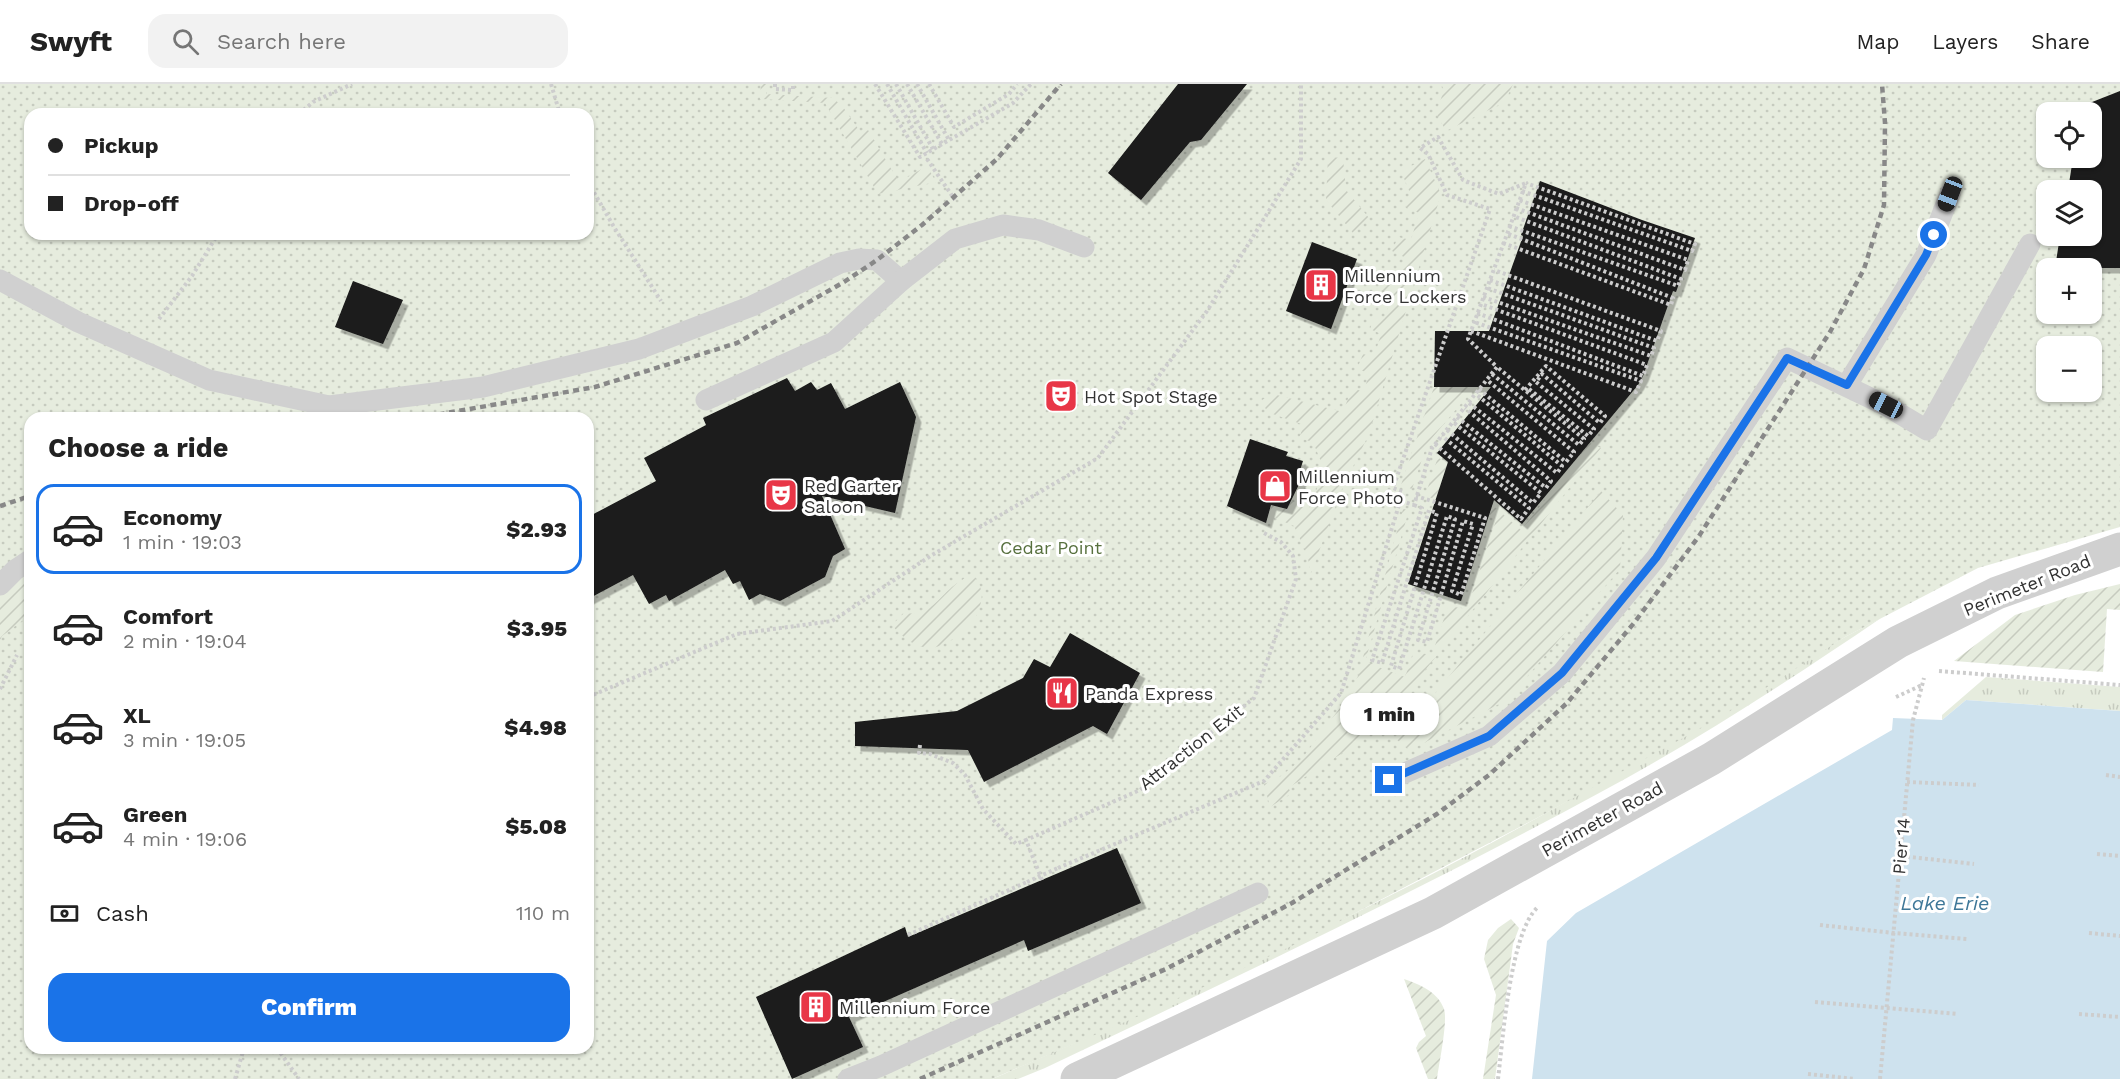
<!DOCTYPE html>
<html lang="en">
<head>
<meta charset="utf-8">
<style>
  :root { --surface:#fff; --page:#f2f2f2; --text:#222; --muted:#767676; --line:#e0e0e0; --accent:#1a73e8 }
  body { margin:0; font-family:"Work Sans",sans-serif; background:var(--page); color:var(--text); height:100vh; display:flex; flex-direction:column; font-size:22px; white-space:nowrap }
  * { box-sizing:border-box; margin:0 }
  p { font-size:20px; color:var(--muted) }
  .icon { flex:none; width:33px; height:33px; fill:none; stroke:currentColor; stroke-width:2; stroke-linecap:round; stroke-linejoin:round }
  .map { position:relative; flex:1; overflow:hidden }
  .side { position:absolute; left:24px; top:328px; width:570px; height:642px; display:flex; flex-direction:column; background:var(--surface); border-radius:18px; box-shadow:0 2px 4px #0004 }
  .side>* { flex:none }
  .top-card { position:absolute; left:24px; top:24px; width:570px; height:132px; border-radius:18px; box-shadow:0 2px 4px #0004; display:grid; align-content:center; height:132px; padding:0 24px; background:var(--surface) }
  .buttons { position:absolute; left:2036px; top:18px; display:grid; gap:12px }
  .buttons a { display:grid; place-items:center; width:66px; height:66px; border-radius:12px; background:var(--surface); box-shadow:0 2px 4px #0004; font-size:30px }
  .end { position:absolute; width:27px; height:27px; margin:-14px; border:8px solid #1a73e8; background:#fff; box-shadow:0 0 0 3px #fff }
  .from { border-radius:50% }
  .bubble { position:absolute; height:42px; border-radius:18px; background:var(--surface); box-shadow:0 2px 4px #0004; font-size:20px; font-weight:800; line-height:42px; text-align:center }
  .car { position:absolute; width:18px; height:36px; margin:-18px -9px; border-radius:8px; box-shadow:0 0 4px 2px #0007; background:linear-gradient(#222 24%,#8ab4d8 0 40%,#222 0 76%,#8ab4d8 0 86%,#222 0) }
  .top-card b { display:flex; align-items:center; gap:21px; height:57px; font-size:22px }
  .top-card b+b { border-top:2px solid var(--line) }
  .top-card i { width:15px; height:15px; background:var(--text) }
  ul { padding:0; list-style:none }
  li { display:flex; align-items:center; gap:18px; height:90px; margin:0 12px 9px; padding:0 12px; border:3px solid transparent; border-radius:18px }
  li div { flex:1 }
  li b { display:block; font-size:22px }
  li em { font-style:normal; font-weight:800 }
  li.active { border-color:var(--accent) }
  li>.icon { width:54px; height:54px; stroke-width:1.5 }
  h2 { padding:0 24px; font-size:27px; line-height:72px }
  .pay { display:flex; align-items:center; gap:15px; height:66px; padding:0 24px; font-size:22px }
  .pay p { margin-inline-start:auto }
  .primary-button { display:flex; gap:12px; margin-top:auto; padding:12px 24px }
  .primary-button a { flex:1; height:69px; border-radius:18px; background:var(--accent); color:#fff; font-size:24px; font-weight:800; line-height:69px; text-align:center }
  header { display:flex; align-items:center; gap:36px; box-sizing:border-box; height:84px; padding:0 30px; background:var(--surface); border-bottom:2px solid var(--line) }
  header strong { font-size:28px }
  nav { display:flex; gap:33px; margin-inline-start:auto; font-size:21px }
  .search { width:420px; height:54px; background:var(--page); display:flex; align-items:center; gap:15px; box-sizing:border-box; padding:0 21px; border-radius:18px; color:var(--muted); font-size:22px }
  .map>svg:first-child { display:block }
  .grass { fill:url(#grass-tufts) }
  .park { fill:url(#park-dots); fill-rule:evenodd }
  .garden { fill:url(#garden-furrows) }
  .water { fill:#cee2ee }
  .building { fill:#1a1a1a; filter:url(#shadow) }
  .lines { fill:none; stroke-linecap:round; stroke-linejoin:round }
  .path { stroke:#cdcdcd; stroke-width:4; stroke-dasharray:3 3; stroke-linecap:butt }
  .service { stroke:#d0d0d0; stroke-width:21 }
  .minor { stroke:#d0d0d0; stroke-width:33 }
  .rail { stroke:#888; stroke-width:4.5; stroke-dasharray:6 4.5; stroke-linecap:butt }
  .path-bridge { stroke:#cdcdcd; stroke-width:4; stroke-dasharray:3 3; stroke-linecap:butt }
  .route { stroke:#1a73e8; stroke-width:8 }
  .labels { text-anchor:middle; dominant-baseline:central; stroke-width:6; stroke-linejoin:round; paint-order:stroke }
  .poi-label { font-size:18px; fill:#333; stroke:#fff; text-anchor:start }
  .park-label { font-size:18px; fill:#57703e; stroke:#fff }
  .street-label { font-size:18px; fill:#333; stroke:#fff }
  .water-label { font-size:20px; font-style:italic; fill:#3e7798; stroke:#fff }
</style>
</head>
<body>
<header>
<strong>Swyft</strong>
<div class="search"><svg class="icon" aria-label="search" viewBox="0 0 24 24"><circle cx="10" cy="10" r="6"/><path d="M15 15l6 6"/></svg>Search here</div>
<nav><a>Map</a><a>Layers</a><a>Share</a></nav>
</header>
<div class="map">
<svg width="2120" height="995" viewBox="0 0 2120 995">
  <defs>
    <pattern id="grass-tufts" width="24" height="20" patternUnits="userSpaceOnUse" patternTransform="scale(1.5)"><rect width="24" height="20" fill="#e6ecde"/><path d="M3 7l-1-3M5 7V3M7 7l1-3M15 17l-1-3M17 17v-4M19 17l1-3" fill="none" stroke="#c6cbbf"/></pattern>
    <pattern id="park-dots" width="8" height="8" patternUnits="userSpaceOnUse" patternTransform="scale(1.5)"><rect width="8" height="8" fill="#e6ecde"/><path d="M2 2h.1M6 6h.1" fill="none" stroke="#c6cbbf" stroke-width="1.8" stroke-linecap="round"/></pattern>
    <pattern id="garden-furrows" width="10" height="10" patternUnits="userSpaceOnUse" patternTransform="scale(1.5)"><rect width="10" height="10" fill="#e6ecde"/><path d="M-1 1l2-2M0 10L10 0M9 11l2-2" fill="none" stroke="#c6cbbf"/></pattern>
    <filter id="shadow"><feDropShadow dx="5.5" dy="5.5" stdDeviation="0" flood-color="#0004"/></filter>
  </defs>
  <rect width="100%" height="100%" fill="#fff"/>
  <g class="grass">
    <path d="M 1881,534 C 1790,596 1698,656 1601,708 C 1419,807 1232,895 1045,984 L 1018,995 L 992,995 C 1177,915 1361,832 1537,734 C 1641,676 1743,613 1845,553 Z"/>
    <path d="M 1986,593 L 2120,603 L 2120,627 L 1966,616 L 1942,636 L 1942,631 Z"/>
  </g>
  <path class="park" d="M 0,0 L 2120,0 L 2120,443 L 1978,484 L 1845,553 L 1716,636 L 1537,734 L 1298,859 L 1169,919 L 992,995 L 0,995 ZM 2046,28 L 2091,28 L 2091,74 L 2046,74 ZM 30,30 L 588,30 L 588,150 L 30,150 ZM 2046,106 L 2091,106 L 2091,152 L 2046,152 ZM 2046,184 L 2091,184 L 2091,230 L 2046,230 ZM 2046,262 L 2091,262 L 2091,308 L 2046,308 ZM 30,334 L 588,334 L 588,964 L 30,964 Z"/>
  <g class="garden">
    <path d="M 761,0 L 766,0 L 766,10 L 833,14 L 843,23 L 861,49 L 868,46 L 899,98 L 927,82 L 936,98 L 878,110 L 825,19 L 760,15 Z"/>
    <path d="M 1441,0 L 1513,0 L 1505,18 L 1446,47 L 1436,29 L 1444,6 Z"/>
    <path d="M 1328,73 L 1343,74 L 1346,106 L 1369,134 L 1353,149 L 1326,116 Z"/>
    <path d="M 1425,75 L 1441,110 L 1369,350 L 1342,405 L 1311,489 L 1307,470 L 1294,442 L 1268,431 L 1272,421 L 1287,425 L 1291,417 L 1309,426 L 1324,385 L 1313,358 L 1299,354 L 1304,341 L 1267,328 L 1262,316 L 1273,310 L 1343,328 L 1352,304 L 1364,308 L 1369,289 L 1357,285 L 1363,270 L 1374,273 L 1381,250 L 1370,245 L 1374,233 L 1384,235 L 1393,210 L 1381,206 L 1385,193 L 1397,196 L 1406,174 L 1392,167 L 1398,153 L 1411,156 L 1419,129 L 1406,123 L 1410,109 L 1401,87 Z"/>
    <path d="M 1434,303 L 1475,303 L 1427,360 L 1412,405 L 1401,401 Z"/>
    <path d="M 1590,359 L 1601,364 L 1385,637 L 1355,661 L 1288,704 L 1292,709 L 1270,723 L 1264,700 L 1277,695 L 1301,676 L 1342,621 L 1352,604 L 1358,592 L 1403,425 L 1409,426 L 1365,578 L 1405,593 L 1414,568 L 1432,571 L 1448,522 L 1467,525 L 1497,433 L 1425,412 L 1438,373 L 1521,446 Z"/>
    <path d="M 1601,407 L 1623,431 L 1620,485 L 1507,616 L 1410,666 L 1397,656 Z"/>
    <path d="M 30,486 L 30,531 L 2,552 L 0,556 L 0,510 Z"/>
    <path d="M 972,489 C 975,494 980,500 981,506 C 984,515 977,534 971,541 C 964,549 941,564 931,564 C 915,564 901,552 892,541 L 904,529 C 929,532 936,517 952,503 C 958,498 966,494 972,489 Z"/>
    <path d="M 2120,500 L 2120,526 L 2107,525 L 2103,588 L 1954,577 L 2015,531 L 2075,511 Z"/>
    <path d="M 1511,835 L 1519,844 L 1513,860 L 1495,995 L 1483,995 L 1496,911 L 1484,875 L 1488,856 L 1498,844 Z"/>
    <path d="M 1404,895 C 1419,900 1438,908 1444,925 C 1448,937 1439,980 1437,995 L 1428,995 L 1416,964 L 1419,958 L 1426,952 Z"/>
  </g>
  <path class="water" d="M 1966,616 L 2120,627 L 2120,995 L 1532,995 L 1547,857 L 1576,829 L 1892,646 L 1893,634 L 1942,636 Z"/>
  <g class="building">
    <path d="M 1178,0 L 1247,0 L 1201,56 L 1190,58 L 1141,116 L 1108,89 Z"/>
    <path d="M 2120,7 L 2120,184 L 2055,184 L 2060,152 L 2091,152 L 2091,106 L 2068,106 L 2073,74 L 2091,74 L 2091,28 L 2081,28 L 2082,22 Z"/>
    <path d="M 1540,97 L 1642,136 L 1695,154 L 1676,208 L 1673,207 L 1643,292 L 1638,301 L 1522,440 L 1494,416 L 1461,517 L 1408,500 L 1448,378 L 1437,369 L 1491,303 L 1434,303 L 1435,247 L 1489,247 L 1523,152 L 1521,151 Z"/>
    <path d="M 1312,158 L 1357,175 L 1331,245 L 1286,227 Z"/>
    <path d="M 353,197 L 403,216 L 383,260 L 335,243 Z"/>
    <path d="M 787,294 L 795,307 L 811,298 L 817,306 L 831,299 L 845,325 L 900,298 L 916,333 L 895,429 L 822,412 L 845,465 L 833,472 L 825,493 L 780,517 L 760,510 L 749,516 L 740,497 L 733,500 L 725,486 L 669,517 L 666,511 L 649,520 L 633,491 L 588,515 L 588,433 L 656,397 L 644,374 L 706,341 L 703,334 Z"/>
    <path d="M 1250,355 L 1288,368 L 1286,372 L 1303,377 L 1300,386 L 1305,388 L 1287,425 L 1271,421 L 1266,439 L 1227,422 Z"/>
    <path d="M 1070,549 L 1140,589 L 1107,650 L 1093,642 L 984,698 L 968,666 L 855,662 L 855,638 L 957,627 L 1023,594 L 1034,575 L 1050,583 Z"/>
    <path d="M 1117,764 L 1141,819 L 1028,867 L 1024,856 L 849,933 L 863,963 L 792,995 L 756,913 L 905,843 L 908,853 Z"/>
  </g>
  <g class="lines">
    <g class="path">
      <path d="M 551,0 L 560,30"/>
      <path d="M 775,0 L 775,5 L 793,6 L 793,0"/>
      <path d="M 875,0 L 920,73 L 1013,19 L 1031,0"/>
      <path d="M 887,0 L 927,69"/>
      <path d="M 896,0 L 933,65"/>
      <path d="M 907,0 L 942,60"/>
      <path d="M 917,0 L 949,56"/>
      <path d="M 929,0 L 954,43 L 1009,10 L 1017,0"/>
      <path d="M 299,30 L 313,18 L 352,0"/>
      <path d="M 927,75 L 955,116"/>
      <path d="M 588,98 L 614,143 L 661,217"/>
      <path d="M 1522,107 L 1692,167 L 1695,160 L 1526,99"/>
      <path d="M 1516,124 L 1685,186 L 1688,176 L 1519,116"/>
      <path d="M 1509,142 L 1678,202 L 1681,195 L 1513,132"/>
      <path d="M 1503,159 L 1671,221 L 1673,214 L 1506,149"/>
      <path d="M 1490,196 L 1657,257 L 1661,247 L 1494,186"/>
      <path d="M 1483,213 L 1651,272 L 1654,264 L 1487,204"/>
      <path d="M 1477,229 L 1643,292 L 1647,281 L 1481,220"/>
      <path d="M 159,235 L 192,192 L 218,150"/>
      <path d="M 1471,247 L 1636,308 L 1641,297 L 1474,238"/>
      <path d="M 1492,290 L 1579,361 L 1584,355 L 1497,283"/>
      <path d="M 1479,305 L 1566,378 L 1574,368 L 1487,296"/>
      <path d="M 1525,306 L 1546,282 L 1605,332 L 1600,339 L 1542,290 L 1536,298 L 1594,345 L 1588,352 L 1529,305 L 1527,308"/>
      <path d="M 1469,319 L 1557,389 L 1562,382 L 1476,310"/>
      <path d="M 1457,333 L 1546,404 L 1551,397 L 1465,324"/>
      <path d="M 1447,346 L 1533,419 L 1541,409 L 1453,338"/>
      <path d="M 1435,360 L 1521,435 L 1529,424 L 1442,352"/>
      <path d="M 1401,417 L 1414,421 L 1432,364 L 1497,283 L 1468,255 L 1526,99"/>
      <path d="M 1414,421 L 1422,424 L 1372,576 L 1382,579 L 1429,426 L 1437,429 L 1391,582 L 1399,585 L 1447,432 L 1455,435 L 1418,556 L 1427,558 L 1463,437 L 1473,440 L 1452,507 L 1461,511 L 1485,434 L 1416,412"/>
      <path d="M 1939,587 L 2120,601"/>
      <path d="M 0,605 L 17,571"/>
      <path d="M 588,613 L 737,550 L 832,537 L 932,471 L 1098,374 L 1207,227 L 1301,75 L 1301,0"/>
      <path d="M 1896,613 L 1922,601"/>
      <path d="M 920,661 L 919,669 L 930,670 L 953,679 L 965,691 L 983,725 L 1016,760 L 1026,756"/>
      <path d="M 2106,691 L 2120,693"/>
      <path d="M 1907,698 L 1979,701"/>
      <path d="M 2097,770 L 2120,772"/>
      <path d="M 1901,772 L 1974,780"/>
      <path d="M 1058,784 L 1264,697 L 1341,609 L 1403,408 L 1393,404 L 1490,125 L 1447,111 L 1428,70 L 1420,64 L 1438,53 L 1463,96 L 1499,110 L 1526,99"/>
      <path d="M 1042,796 L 1026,756 L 1140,706 L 1254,614 L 1296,495 L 1293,472 L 1281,458 L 1262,448"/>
      <path d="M 1820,841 L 1894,849 L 1967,855"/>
      <path d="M 2089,849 L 2120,852"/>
      <path d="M 908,851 L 1027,798"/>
      <path d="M 1815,918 L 1958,930"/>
      <path d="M 2079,930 L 2120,933"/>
      <path d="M 277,964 L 299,995"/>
      <path d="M 1808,990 L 1855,995"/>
      <path d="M 235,995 L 244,964"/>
      <path d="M 1498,995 C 1503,955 1510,848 1538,823"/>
      <path d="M 1880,995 L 1913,636 L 1924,594"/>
    </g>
    <g class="service">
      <path d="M 0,196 L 78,238 L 209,296 L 329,322 L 483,303 L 639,265 L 752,222 L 840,179 L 859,175 L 877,176 L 901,197"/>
      <path d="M 1847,301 L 1926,171 L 1950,110"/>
      <path d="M 706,316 L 834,258 L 901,197 L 955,155 L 1003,141 L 1039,146 L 1084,163"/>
      <path d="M 0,501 L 15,486 L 30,476"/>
      <path d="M 1389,696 L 1489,652 L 1562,589 L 1656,474 L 1787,274 L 1885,321 L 1927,346 L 2030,160"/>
      <path d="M 848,995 L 881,982 L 1258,809"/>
    </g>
    <path class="minor" d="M 1077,995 L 1433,829 L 1711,675 L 1898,558 L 1997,509 L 2120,465"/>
    <g class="rail">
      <path d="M 418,334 L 595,303 L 737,259 L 844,198 L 877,176 L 922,141 L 997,75 L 1061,0"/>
      <path d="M 0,422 L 30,412"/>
      <path d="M 920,995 L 1166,885 L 1292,819 L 1437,730 L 1489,691 L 1567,619 L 1634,539 L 1699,452 L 1830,248 L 1864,185 L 1884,121 L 1885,39 L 1882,0"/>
    </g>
    <path class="path-bridge" d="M 1027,798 L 1058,784"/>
  </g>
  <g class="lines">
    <path class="route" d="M 1389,696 L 1489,652 L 1562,589 L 1656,474 L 1787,274 L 1847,301 L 1926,171 L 1934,151"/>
  </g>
  <defs>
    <g id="building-square" transform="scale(1.725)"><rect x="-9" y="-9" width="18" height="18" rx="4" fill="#e83647" stroke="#fff"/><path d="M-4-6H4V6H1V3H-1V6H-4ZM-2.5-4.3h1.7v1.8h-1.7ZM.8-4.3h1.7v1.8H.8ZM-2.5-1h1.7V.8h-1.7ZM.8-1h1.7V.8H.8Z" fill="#fff"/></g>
    <g id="theatre-square" transform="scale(1.725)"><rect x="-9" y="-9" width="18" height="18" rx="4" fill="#e83647" stroke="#fff"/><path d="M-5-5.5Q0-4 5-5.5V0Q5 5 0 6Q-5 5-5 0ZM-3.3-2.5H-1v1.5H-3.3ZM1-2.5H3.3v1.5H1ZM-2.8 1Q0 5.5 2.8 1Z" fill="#fff"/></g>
    <g id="shop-square" transform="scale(1.725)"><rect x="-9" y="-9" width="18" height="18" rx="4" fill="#e83647" stroke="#fff"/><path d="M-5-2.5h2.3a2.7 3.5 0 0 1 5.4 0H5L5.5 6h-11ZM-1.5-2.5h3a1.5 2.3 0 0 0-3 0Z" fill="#fff"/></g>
    <g id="restaurant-square" transform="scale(1.725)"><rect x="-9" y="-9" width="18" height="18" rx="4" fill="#e83647" stroke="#fff"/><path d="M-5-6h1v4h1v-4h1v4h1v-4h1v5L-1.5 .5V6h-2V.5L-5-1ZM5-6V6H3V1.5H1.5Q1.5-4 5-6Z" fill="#fff"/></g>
  </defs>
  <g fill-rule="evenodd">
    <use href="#building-square" x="1321" y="201"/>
    <use href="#theatre-square" x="1061" y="312"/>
    <use href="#shop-square" x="1275" y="402"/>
    <use href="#theatre-square" x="781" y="411"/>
    <use href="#restaurant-square" x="1062" y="609"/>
    <use href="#building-square" x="816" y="923"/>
  </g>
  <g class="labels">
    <g class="poi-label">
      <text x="1344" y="191">Millennium<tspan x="1344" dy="21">Force Lockers</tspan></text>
      <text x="1084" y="312">Hot Spot Stage</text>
      <text x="1298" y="392">Millennium<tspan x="1298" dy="21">Force Photo</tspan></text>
      <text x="804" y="401">Red Garter<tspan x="804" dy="21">Saloon</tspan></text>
      <text x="1085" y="609">Panda Express</text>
      <text x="839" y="923">Millennium Force</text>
    </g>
    <g class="park-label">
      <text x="1051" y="463">Cedar Point</text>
    </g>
    <g class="street-label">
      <text transform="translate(2027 501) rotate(-22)">Perimeter Road</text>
      <text transform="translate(1191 663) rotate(-38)">Attraction Exit</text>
      <text transform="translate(1602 735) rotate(-29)">Perimeter Road</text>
      <text transform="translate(1901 762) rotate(-85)">Pier 14</text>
    </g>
    <g class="water-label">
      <text x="1945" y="819">Lake Erie</text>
    </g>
  </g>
</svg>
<div class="buttons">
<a><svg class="icon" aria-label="locate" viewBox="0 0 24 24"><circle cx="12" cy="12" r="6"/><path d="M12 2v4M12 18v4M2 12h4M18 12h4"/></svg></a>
<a><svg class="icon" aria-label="layers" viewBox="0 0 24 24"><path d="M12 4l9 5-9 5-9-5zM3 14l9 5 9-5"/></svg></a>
<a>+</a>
<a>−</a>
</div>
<i class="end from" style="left:1934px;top:151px"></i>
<i class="end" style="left:1389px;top:696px"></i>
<div class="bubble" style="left:1340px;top:609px;width:99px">1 min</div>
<i class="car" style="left:1950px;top:110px;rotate:201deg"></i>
<i class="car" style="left:1886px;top:321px;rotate:297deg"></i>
<div class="top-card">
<b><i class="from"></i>Pickup</b>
<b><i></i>Drop-off</b>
</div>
<section class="side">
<h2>Choose a ride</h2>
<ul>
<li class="active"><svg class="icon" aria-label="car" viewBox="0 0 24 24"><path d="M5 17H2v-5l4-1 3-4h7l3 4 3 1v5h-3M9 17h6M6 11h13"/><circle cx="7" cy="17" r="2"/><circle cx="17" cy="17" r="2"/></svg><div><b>Economy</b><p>1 min · 19:03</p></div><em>$2.93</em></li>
<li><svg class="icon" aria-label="car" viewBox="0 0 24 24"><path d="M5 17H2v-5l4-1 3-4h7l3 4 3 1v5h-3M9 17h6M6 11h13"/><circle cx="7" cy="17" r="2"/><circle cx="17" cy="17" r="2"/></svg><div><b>Comfort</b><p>2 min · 19:04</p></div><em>$3.95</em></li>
<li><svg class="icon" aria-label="car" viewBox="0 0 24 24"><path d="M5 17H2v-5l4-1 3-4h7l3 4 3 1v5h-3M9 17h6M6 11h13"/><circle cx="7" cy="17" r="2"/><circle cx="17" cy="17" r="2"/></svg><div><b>XL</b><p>3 min · 19:05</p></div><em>$4.98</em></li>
<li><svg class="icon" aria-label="car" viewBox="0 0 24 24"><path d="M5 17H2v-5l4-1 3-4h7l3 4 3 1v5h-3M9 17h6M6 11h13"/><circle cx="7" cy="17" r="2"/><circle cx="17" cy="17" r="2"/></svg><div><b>Green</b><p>4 min · 19:06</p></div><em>$5.08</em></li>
</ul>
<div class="pay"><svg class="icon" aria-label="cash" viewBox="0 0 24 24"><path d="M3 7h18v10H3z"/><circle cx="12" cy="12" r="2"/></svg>Cash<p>110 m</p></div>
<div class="primary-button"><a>Confirm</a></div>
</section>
</div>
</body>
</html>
